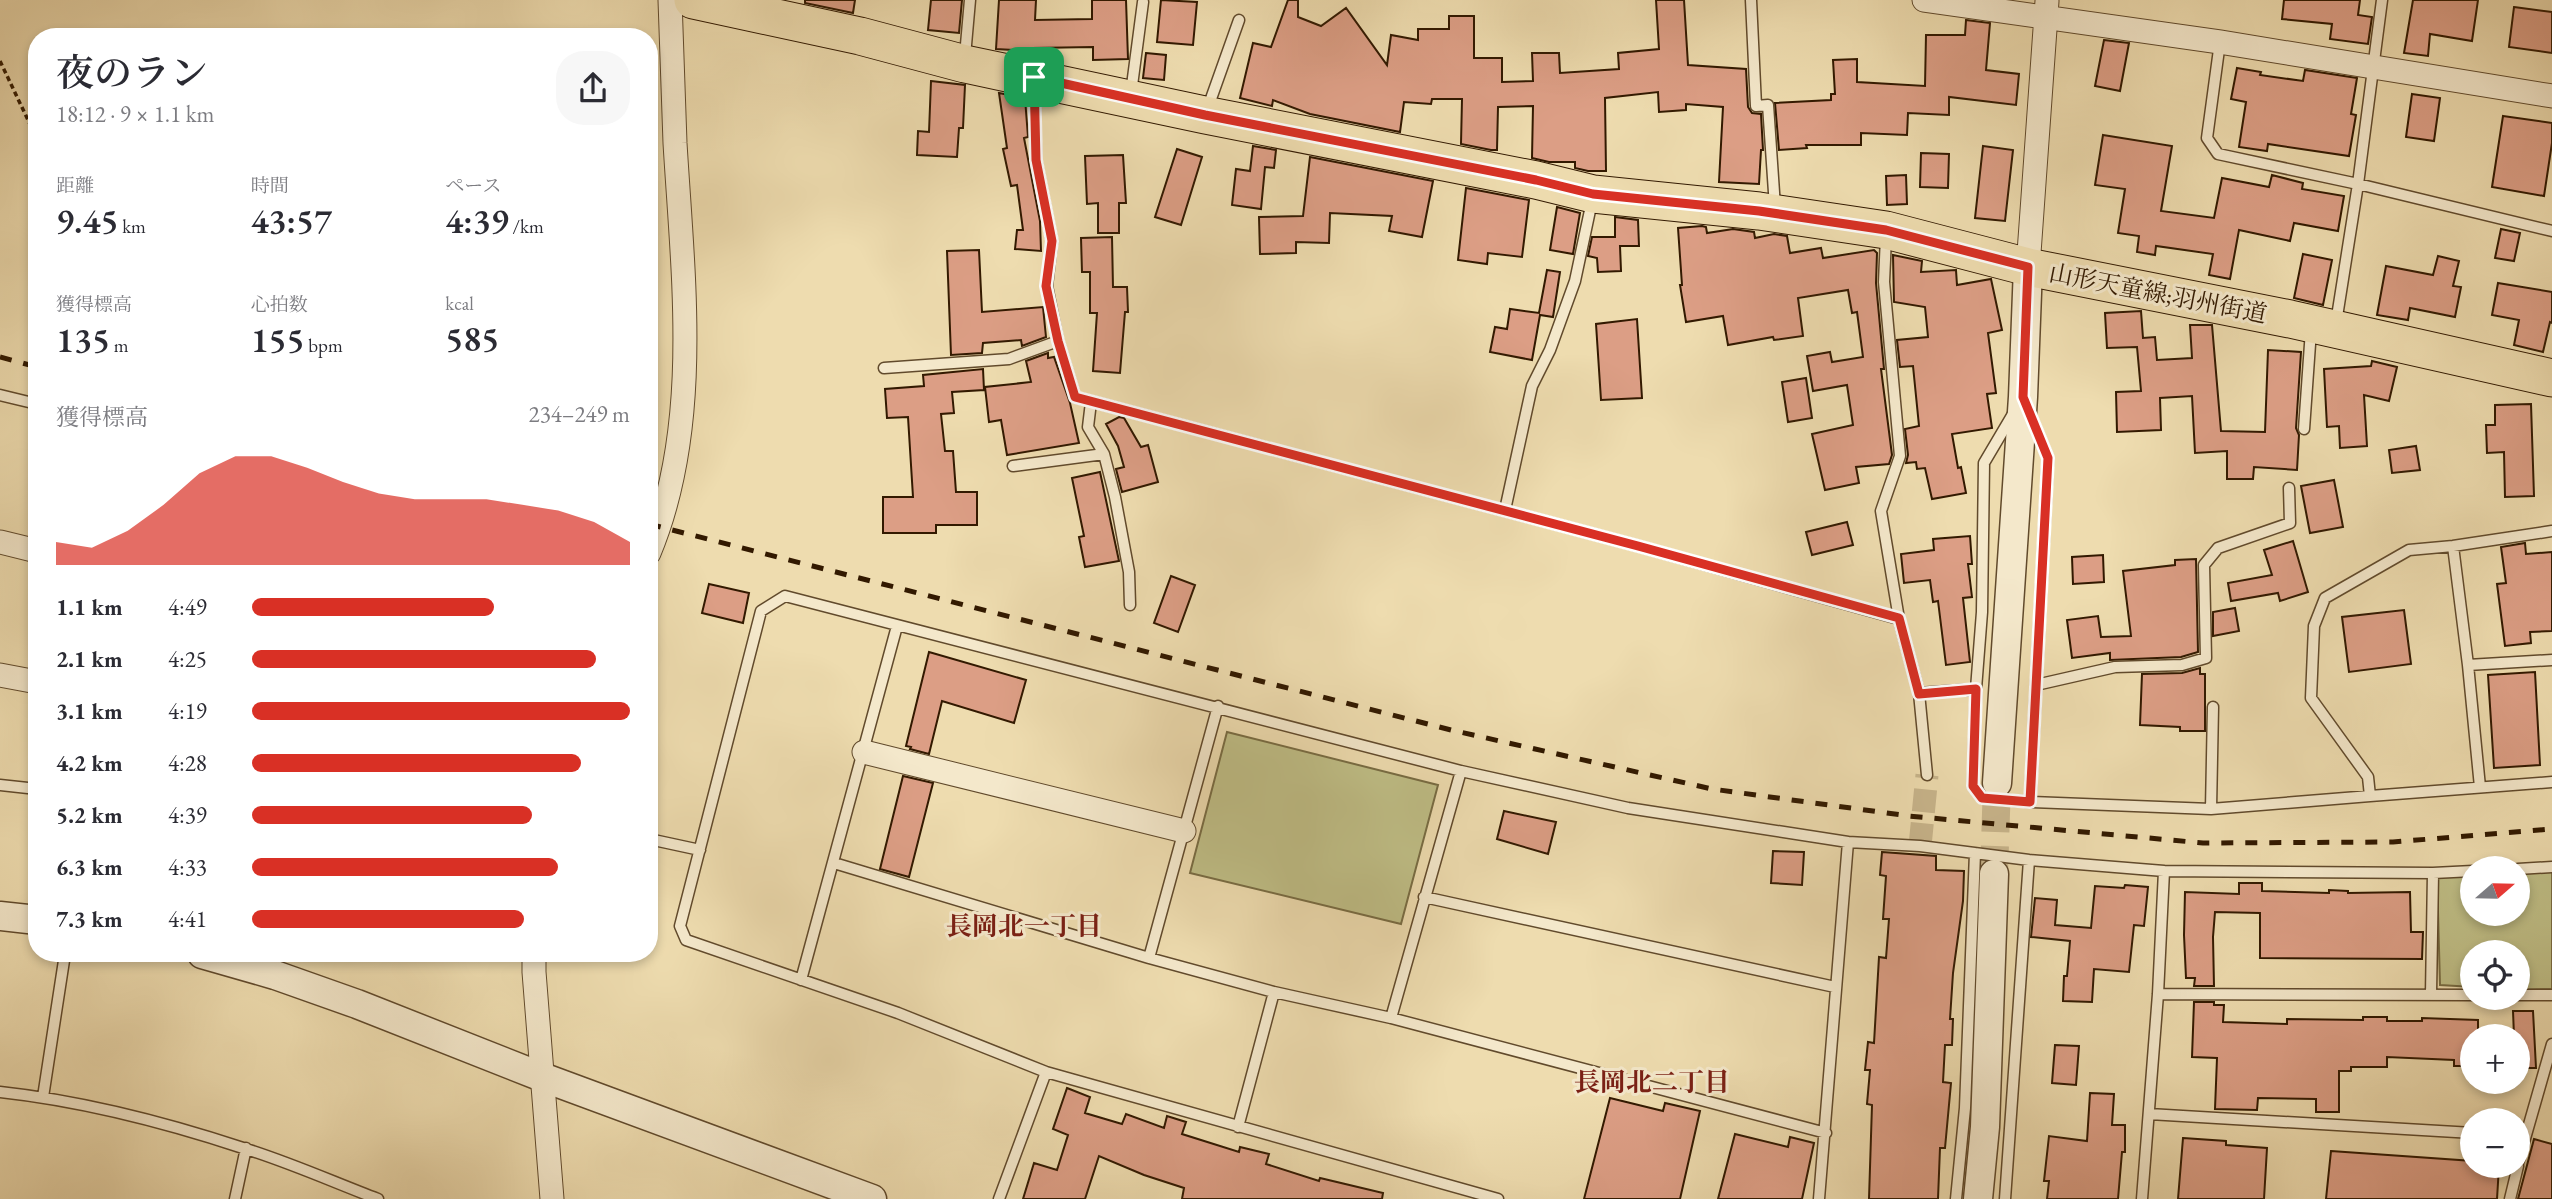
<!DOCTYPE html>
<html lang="ja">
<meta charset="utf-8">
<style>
:root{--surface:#fff;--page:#f7f7f7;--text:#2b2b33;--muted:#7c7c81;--accent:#d93025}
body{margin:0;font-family:"EB Garamond","Noto Serif JP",serif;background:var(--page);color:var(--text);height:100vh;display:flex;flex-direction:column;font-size:26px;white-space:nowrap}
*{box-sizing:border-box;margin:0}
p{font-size:23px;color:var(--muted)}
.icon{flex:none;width:38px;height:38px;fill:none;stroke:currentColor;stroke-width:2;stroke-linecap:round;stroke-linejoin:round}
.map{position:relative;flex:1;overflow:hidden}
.side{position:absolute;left:28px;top:28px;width:630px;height:934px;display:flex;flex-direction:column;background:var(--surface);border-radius:28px;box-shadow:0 4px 10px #0003}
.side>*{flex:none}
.needle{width:46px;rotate:70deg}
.tools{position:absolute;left:2460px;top:856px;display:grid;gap:14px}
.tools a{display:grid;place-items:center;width:70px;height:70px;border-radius:50%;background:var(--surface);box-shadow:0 4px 10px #0003;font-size:35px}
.pin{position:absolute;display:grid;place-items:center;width:60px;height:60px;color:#fff;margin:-30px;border-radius:14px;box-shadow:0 4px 10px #0006}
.round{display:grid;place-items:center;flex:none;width:74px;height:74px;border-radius:28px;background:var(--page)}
.head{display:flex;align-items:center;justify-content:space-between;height:119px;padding:0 28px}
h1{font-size:38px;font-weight:600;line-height:52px}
.figures{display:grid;grid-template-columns:repeat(3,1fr);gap:10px;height:119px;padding:7px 28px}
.figures div{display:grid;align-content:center}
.figures b{font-size:35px;font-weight:600}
.figures small{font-size:19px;font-weight:400}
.figures p{font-size:19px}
.chart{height:196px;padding:14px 28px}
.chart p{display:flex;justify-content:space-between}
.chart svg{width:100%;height:126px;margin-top:7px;fill:var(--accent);opacity:.7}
ul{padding:0 28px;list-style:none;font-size:23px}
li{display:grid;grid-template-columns:112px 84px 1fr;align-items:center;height:52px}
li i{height:18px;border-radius:9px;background:var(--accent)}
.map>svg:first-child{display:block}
.green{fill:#bfbe86;stroke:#786c43;stroke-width:2}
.building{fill:#dc9e85;stroke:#321900;stroke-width:2}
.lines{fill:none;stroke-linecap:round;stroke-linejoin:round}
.minor-tunnel{stroke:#c8b58c;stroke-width:23;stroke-dasharray:23 11;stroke-linecap:butt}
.tertiary-tunnel{stroke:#c8b58c;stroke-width:28;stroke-dasharray:28 14;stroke-linecap:butt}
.service-casing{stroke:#614a2c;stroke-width:13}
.minor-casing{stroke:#614a2c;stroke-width:25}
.tertiary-casing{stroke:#614a2c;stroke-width:31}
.primary-casing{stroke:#321900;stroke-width:39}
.path{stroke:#321900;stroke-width:3.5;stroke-dasharray:5 3.5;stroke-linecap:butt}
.service{stroke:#f4e8cb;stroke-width:10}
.minor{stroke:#f4e8cb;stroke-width:23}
.tertiary{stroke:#f4e8cb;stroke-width:28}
.primary{stroke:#eedcaf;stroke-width:37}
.rail{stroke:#321900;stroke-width:5;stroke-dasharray:12 12;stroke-linecap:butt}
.route-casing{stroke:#fff;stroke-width:14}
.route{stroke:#d93025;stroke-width:9}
.labels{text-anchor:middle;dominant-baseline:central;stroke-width:6;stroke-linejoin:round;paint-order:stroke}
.street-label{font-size:24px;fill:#321900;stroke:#f4e8cb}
.neighbourhood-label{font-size:26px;font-weight:bold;fill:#7a1f14;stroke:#f4e8cb}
</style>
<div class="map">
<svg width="2552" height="1199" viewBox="0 0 2552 1199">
<rect width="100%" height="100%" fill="#eedcaf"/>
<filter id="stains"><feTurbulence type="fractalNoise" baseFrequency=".00286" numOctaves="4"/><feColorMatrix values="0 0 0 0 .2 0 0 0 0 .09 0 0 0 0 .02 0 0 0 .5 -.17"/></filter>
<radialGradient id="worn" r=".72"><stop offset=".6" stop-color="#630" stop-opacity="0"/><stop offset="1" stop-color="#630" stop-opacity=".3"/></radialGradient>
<path class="green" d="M1227,732L1438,785L1401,924L1190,873Z
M2518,869H2552V989L2518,990V952H2473V987L2440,985L2437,875L2473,872V914H2518Z"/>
<path class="building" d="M805,0H855L853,13L805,3Z
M931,0H962L959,33L928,30Z
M999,0H1036L1035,20L1092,19V0H1126L1128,59L1093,60V47L1033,48V51L996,49Z
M1161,0L1197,2L1193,45L1157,42Z
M1288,0H1298V17L1321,26L1346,8L1387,65L1391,35L1418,40V29H1449V16H1474V58H1502V82L1533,81L1532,53H1559L1560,73L1619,69L1618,53L1659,49L1656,0H1684L1688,65L1746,69L1748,107L1752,113L1761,114L1763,150H1761L1759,184L1719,182L1723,107L1686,104V110L1659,112L1658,92L1605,98L1606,171H1588L1575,168V162H1549L1532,158L1533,106L1498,107L1497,150H1491L1461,144L1462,99H1432L1431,104L1404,102L1400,132L1310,114L1273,100L1272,106L1240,98L1253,43L1271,47Z
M2284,0H2360L2358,15L2372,17L2368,44L2330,39L2332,24L2282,19Z
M2413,0H2478L2472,41L2430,34L2428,56L2404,53Z
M2514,7L2552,12V53L2509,47Z
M1966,20L1990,23L1986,70L2019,74L2016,105L1949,97V115L1908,113L1907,135L1861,133V145H1806L1807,148L1779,150L1775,103L1831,100V94H1835L1833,60L1857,59V82L1925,86L1926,35H1965Z
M2104,40L2129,43L2120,91L2095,86Z
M1146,53L1166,55L1164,80L1143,78Z
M2237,68L2261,72L2260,75L2303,81L2305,70L2357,78L2351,114L2356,115L2349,156L2268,144L2267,151L2239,147L2246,102L2231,99Z
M931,81L965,85L963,128H959L957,157L917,155L918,131L929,132Z
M999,93L1025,98L1028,137L1024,138L1040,221L1041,251L1015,249L1017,230H1023L1017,185L1011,186L1003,149L1007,148Z
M2412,94L2440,98L2434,141L2406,137Z
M2503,116L2552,123V143L2544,196L2492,187Z
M2103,135L2172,146L2161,211L2214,218L2222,178L2269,187L2272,175L2303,183L2302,189L2344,196L2338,231L2294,223L2290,241L2239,230L2230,279L2209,275L2213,254L2156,246L2155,255L2137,252L2139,236L2118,233L2125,189L2095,185Z
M1253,146L1276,150L1274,168L1265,167L1261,209L1232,205L1236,169L1250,171Z
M1983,146L2013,150L2005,221L1975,218Z
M1177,149L1202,157L1181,225L1155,217Z
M1921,153L1949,154L1948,188L1920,187Z
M1123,155L1126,203H1119V233H1098V203L1087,204L1085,156Z
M1310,157L1433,181L1422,237L1389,231L1392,216L1330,213L1329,243L1296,242V253L1260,254L1259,217L1303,216Z
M1906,175L1907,204L1887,205L1886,176Z
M1466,188L1529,200L1522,257L1488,253L1487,264L1458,260Z
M1557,207L1580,213L1573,254L1550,250Z
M1615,217L1638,220L1639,246H1620L1621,271L1598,272L1597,258L1588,256L1592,237H1615Z
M1702,226L1706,227L1707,233L1733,229L1754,232L1755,238L1774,234L1787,236L1790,253L1821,248L1823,258L1874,250L1877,253L1876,283L1884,369H1881L1892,455L1889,464L1856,467L1859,483L1825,490L1812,434L1853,425L1847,385L1813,391L1807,356L1830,352L1832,362L1863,357L1857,312L1852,313L1848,290L1798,298L1803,336L1774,340L1773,337L1728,345L1723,316L1686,322L1680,285H1682L1678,228Z
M2501,229L2520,233L2514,261L2495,258Z
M1112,237L1113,287H1127L1128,312H1125L1120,373L1093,371L1097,313H1090V272H1082L1081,238Z
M979,250L982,312L1043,307L1046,337L1022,346L1021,340L983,343L982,353L951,355L947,251Z
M2303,254L2332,260L2323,305L2294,298Z
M1893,255L1922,261L1921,272L1956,270L1957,285L1991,279L2002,330L1988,333L1996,393L1987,394L1992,428L1952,434L1958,468L1961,467L1966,493L1932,499L1925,468L1917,469L1916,462L1906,463L1908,455L1905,429L1919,426L1913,366L1900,367L1897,340L1928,337L1925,307L1894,302Z
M2438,256L2459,261L2453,286L2461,287L2455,317L2410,308L2408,320L2377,315L2386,266L2433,275Z
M1547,270L1560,272L1553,317L1540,315L1532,360L1490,352L1495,327L1507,329L1510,309L1539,313Z
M2498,283L2552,292V323L2550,322L2543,352L2514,345L2519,320L2492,315Z
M2141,311L2143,338L2155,337L2157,360L2192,358L2190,325H2212L2221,431L2265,432L2268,350L2301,352L2296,428L2299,435L2297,470L2254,467L2253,479H2227V451L2195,453L2192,396L2160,398L2161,430L2117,432L2116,392L2141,391L2137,347L2107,348L2105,313Z
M1637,319L1642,398L1601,400L1596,324Z
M1048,353V358L1054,357L1070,403L1079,443L1007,455L1001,420L989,422L985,387L1031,382L1026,361Z
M2372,361L2397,367L2389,401L2364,395L2367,446L2340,448L2339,426L2327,427L2324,369L2371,366Z
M983,369L984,390L952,392L954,413L941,414L945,451H953L956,492H977V525H936V533H883V497H913L908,417L887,418L885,389L924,386L923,375Z
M1806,378L1812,418L1788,422L1782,382Z
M2531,404L2534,496L2505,497L2504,452L2487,453L2486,425H2495V405Z
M1119,417L1124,418L1141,447L1148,445L1158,482L1122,492L1116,469L1124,467L1118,446L1106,424Z
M2416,446L2420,470L2392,473L2389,450Z
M1100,472L1119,561L1085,567L1079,537L1084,536L1072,478Z
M2334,480L2343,527L2310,533L2301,486Z
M1847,522L1853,545L1812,555L1806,532Z
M1970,536L1972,564H1968L1972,597L1963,598L1970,662L1946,665L1938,601L1933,602L1930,580L1904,583L1901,554L1934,550L1933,539Z
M2293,541L2308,592L2280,601L2278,593L2231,601L2228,583L2272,575L2264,550Z
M2525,543L2526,554L2552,552V631L2530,632L2531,643L2505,646L2497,584L2506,583L2501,547Z
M2103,555L2104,582L2073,584L2072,557Z
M2196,559L2198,652L2181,657L2110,660V653L2072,658L2067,620L2098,616L2101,637L2131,636L2123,571L2175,565V560Z
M1171,576L1195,585L1178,632L1154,623Z
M709,584L749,593L743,623L702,613Z
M2235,608L2239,631L2213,636V612Z
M2404,610L2411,664L2349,672L2342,617Z
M929,652L1026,680L1014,723L942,701L929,754L910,749L911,747L906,746Z
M2200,668V674H2205V731H2180V727L2140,725L2142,674L2182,673Z
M2535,672L2540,765L2494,768L2488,675Z
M903,776L933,783L909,877L880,869Z
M1504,811L1556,822L1548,854L1497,839Z
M1773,851L1804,852L1802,885L1771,883Z
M1882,852L1936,856V870L1964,871L1963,901L1953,973L1950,1019H1953L1952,1045H1945L1943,1082L1951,1083L1945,1148H1940L1938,1199H1869L1872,1105L1867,1104L1870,1070H1865L1868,1042L1874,1043L1879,957L1886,958L1889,919H1883L1886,876L1880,875Z
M2239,883H2262V891L2329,893V890L2348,891V893L2410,892L2411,932H2423L2422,959L2260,958V913L2215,912L2213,937L2214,986H2194L2195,978H2186L2184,935L2185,892L2239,894Z
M2125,885L2148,887L2144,926L2134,925L2129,972L2094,969L2092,1002L2063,1001L2064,976H2067L2070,941L2031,937L2035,898L2057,900L2055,925L2091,928L2095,886L2124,888Z
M2194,1002H2214V1005H2224L2223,1022L2287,1024V1019L2363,1020V1017H2387V1021H2422V1018L2478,1020V1036H2473V1066H2454V1060L2387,1057V1067H2351V1071H2339V1112H2316V1099L2258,1098L2257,1110L2215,1109L2217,1058L2192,1057Z
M2513,1011H2533L2536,1068H2518V1036H2514Z
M2055,1045L2079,1046L2076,1085L2052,1083Z
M1067,1088L1090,1097L1085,1113L1122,1124L1126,1114L1164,1128L1167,1116L1186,1122L1182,1134L1239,1152L1240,1147L1269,1154L1266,1164L1319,1181L1320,1178L1383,1193L1382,1199H1182L1184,1188L1144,1175L1099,1156L1085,1199H1023L1034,1163L1057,1170L1068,1135L1053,1129Z
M2090,1093L2114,1094L2112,1125H2125V1152H2122L2118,1199H2047L2049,1181H2044L2049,1136L2087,1141Z
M1610,1098L1663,1111L1665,1103L1700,1111L1680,1199H1584Z
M1735,1134L1788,1147L1790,1137L1814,1143L1802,1199H1718Z
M2183,1138L2226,1141V1145L2267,1148L2264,1199H2178Z
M2534,1139L2552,1144V1199H2518Z
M2331,1151L2473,1161V1166H2499L2497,1199H2326Z"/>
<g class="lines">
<path class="minor-tunnel" d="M1920,846L1927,775"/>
<path class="tertiary-tunnel" d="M1994,874L1997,783"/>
<defs>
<path id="service" d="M1751,0L1756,106L1768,105L1775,207
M2220,42L2207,138L2218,154L2358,184L2552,231
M965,56L970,0
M1034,86L1036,160L1052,241L1047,286L1058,341L1075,397L1638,546L1899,619
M1131,93L1143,2
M1207,110L1239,20
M1886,237L1884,282L1900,456L1881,511L1899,619L1919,693L1927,775
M2336,323L2358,184L2382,0
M884,368L1009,359L1058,341
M0,395L37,404
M2023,397L2048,458L2030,802L1982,798L1973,786L1976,689L1982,612L1984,463Z
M1091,402L1088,427L1104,454L1115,497L1129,572L1130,605
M2304,429L2311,330
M1013,466L1104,454
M1505,510L1532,386L1550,350L1575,281L1592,201
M2552,531L2453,546L2409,550L2325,598L2314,626L2311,698L2368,777L2370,796L2552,782
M2453,546L2468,665L2480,787
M2468,665L2552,660
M2036,685L2115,667L2182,665L2206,658L2204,565L2218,548L2290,523L2289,488
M1919,693L1976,689
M1461,771L1628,808L1848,842
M0,785L37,789
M2030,802L2211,809L2370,796
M2211,809L2213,707
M649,839L700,850
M834,863L1149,958L1274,992L1391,1018L1826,1133
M2518,869L2552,867
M2164,871L2433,873L2473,871
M1424,897L1835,987
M1149,958L1218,706
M801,980L897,626
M2158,994L2473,995
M2431,994L2433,873
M2518,995H2552
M1391,1018L1461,771L785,596L761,611L680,926L686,940L898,1013L1046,1072L1498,1199
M0,1092C83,1101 164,1122 243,1148C289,1162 333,1182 378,1199
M43,1097L65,954
M2149,1114L2473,1133
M1238,1127L1274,992
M2518,1163L2552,1044
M235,1199L246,1148
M999,1199L1046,1072
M1819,1199L1848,842L1920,846L2029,860L2164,871L2158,994L2142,1199
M1956,1199L1965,1108L1975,853
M2005,1199L2029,860
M2510,1199L2518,1166"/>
<path id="minor" d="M1924,0L2220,42L2552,96
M2028,267L2047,1
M0,542L37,551
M649,553C702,426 683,277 675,143C673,96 672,48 670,0
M0,675L37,682
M864,752L1184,831
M534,954V972L552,1199"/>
<path id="tertiary" d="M1997,783L2023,397L2028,267
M0,916L37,920
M202,954L275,975L357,1004L542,1077L872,1199
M1978,1199L1985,1127L1994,874"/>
<path id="primary" d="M693,0L860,36L965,64L1205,115L1536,180L1593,194L1759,211L1886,230L2028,267L2290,319L2552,378"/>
</defs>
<use href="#service" class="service-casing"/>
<use href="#minor" class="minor-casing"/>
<use href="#tertiary" class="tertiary-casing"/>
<use href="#primary" class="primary-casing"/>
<path class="path" d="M0,61L37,139"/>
<use href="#service" class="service"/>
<use href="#minor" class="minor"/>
<use href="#tertiary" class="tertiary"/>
<use href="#primary" class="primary"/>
<path class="rail" d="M0,357L37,367
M649,524L1451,730L1712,789L1909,816L2203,843L2393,842L2552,829"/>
</g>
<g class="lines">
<defs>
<path id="route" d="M1034,77L1205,115L1536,180L1593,194L1759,211L1886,230L2028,267L2023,397L2048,458L2030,802L1982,798L1973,786L1976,689L1919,694L1899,618L1638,546L1075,397L1058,341L1046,286L1052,241L1036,160Z"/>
</defs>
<use href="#route" class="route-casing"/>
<use href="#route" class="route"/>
</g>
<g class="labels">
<g class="street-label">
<text transform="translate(2158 293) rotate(11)">山形天童線;羽州街道</text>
</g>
<g class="neighbourhood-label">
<text x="1024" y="926">長岡北一丁目</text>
<text x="1652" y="1082">長岡北二丁目</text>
</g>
</g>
<rect width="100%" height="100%" filter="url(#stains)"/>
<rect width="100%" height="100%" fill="url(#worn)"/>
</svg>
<div class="tools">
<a><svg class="needle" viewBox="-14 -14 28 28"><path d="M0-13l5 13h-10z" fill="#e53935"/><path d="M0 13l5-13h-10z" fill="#7c7c81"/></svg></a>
<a><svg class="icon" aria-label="locate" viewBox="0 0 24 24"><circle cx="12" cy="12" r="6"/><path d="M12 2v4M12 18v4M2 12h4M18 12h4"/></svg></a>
<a>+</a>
<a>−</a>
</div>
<div class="pin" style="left:1034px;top:77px;background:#1e9e55"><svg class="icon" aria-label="arrive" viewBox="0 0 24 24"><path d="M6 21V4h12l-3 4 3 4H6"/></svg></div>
<section class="side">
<div class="head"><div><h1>夜のラン</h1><p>18:12 · 9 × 1.1 km</p></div><a class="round"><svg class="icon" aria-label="share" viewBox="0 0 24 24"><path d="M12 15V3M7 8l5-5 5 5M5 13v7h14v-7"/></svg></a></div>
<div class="figures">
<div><p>距離</p><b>9.45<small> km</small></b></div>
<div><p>時間</p><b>43:57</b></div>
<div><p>ペース</p><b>4:39<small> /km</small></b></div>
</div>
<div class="figures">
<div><p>獲得標高</p><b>135<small> m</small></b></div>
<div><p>心拍数</p><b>155<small> bpm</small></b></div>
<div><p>kcal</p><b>585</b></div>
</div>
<div class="chart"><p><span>獲得標高</span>234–249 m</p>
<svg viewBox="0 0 160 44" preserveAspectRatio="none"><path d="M0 44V36L10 38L20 32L30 23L40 12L50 6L60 6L70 10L80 15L90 19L100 21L110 21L120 21L130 23L140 25L150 29L160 36V44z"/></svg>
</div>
<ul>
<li><b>1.1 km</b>4:49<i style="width:64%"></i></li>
<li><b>2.1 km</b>4:25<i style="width:91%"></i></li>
<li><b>3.1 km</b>4:19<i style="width:100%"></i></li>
<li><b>4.2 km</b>4:28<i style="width:87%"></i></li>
<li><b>5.2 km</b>4:39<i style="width:74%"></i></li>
<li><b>6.3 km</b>4:33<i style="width:81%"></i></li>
<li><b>7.3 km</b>4:41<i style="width:72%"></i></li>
</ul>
</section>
</div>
